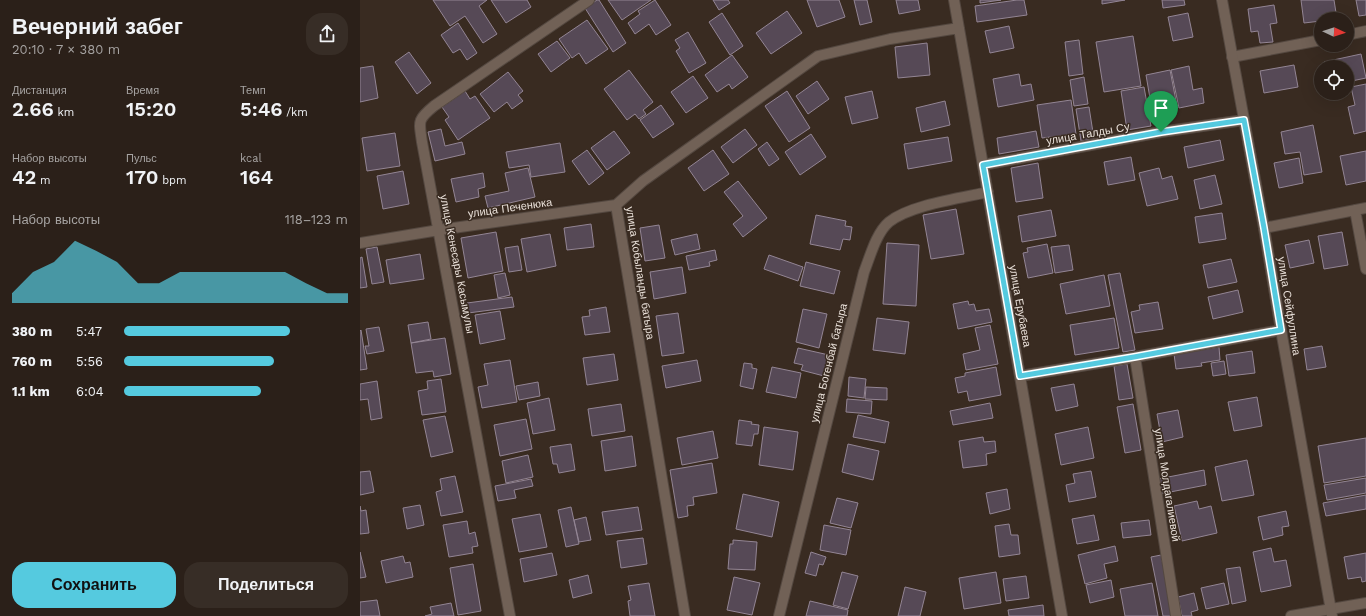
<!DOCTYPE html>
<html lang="ru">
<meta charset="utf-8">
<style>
:root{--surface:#2b2019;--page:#372d26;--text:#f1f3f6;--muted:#a6a3a2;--line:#473e38;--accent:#55cadf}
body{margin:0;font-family:"Work Sans",sans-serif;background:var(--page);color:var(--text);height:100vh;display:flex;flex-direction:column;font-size:15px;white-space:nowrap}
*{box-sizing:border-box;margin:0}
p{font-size:13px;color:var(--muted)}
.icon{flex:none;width:22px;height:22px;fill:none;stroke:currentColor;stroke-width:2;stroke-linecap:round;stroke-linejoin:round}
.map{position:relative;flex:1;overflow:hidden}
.details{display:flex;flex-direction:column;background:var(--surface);width:360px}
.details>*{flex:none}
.needle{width:26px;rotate:94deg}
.buttons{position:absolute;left:954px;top:12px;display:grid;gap:8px}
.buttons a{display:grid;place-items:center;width:40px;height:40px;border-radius:50%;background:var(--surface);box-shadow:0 4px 16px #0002,0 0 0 1px var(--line);font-size:20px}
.pin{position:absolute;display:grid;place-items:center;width:34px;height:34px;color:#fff;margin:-41px -17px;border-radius:50% 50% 50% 0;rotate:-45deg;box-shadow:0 0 4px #0007}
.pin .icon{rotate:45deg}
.round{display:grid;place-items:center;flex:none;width:42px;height:42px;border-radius:16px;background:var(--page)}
.summary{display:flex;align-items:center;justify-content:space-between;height:68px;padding:0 12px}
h1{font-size:22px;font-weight:600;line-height:30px}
.stats{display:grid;grid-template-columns:repeat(3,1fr);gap:6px;height:68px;padding:4px 12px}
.stats div{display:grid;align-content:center}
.stats b{font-size:20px;font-weight:600}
.stats small{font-size:11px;font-weight:400}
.stats p{font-size:11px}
.chart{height:112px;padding:8px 12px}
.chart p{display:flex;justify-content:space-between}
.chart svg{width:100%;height:72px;margin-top:4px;fill:var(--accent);opacity:.7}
.cta{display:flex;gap:8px;margin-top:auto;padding:8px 12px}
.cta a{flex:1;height:46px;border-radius:16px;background:var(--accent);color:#111;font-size:16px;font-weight:600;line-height:46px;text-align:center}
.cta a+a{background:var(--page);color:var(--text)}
ul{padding:0 12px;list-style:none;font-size:13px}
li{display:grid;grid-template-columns:64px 48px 1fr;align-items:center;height:30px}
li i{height:10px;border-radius:5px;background:var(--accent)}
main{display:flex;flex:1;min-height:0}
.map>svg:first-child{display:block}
.building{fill:#564956;stroke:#938594}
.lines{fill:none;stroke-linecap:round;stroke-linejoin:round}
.minor-casing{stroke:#544840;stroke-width:12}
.secondary-casing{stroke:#544840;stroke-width:12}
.minor{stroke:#716156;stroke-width:10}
.secondary{stroke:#716156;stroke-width:10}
.route-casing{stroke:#fff;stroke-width:8}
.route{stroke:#55cadf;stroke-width:5}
.labels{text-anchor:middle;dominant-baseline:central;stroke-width:3;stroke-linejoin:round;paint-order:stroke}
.street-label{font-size:11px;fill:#e9e0d9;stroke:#392b21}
</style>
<main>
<section class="details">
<div class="summary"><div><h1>Вечерний забег</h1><p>20:10 · 7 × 380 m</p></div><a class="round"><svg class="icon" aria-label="share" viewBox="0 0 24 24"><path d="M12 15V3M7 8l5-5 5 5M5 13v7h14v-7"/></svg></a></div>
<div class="stats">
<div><p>Дистанция</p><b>2.66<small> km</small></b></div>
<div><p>Время</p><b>15:20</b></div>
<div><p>Темп</p><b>5:46<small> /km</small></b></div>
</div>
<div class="stats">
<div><p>Набор высоты</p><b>42<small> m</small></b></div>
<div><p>Пульс</p><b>170<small> bpm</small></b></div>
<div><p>kcal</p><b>164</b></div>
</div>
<div class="chart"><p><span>Набор высоты</span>118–123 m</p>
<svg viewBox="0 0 160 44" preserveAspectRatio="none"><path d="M0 44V38L10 25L20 19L30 6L40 12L50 19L60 32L70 32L80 25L90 25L100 25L110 25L120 25L130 25L140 32L150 38L160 38V44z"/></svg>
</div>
<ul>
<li><b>380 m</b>5:47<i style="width:74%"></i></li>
<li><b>760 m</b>5:56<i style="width:67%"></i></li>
<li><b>1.1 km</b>6:04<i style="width:61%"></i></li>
</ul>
<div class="cta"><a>Сохранить</a><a>Поделиться</a></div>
</section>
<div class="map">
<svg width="1006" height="616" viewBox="0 0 1006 616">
<rect width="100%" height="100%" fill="#392b21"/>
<path class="building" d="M73,0H127L119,6L137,34L123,43L105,16L90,26Z
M131,0H167L171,7L146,23Z
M237,0H239L266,43L253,52L225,8Z
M248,0H291L262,20Z
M295,0L311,25L296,35L289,24L275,34L268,23L280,14L278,11Z
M353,0H368L370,3L359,10Z
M447,0H479L485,17L457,27Z
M494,0H507L512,22L500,25Z
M536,0H558L560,10L539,14Z
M620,0H641L620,3Z
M657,0H664L667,15L617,22L615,6Z
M742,0H765L742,4Z
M802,0H824L825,5L803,8Z
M941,0H974L977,19H961V21L944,23Z
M996,0H1006V15L999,16Z
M914,5L917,23L910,24L913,42L900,43L898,31L891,32L888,9Z
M427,11L442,33L411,54L396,33Z
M362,13L383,46L370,55L349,22Z
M828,13L833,37L813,41L808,17Z
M227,20L248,49L226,64L219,53L212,58L199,39Z
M98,23L117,53L107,60L100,49L93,53L81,35Z
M649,26L654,48L630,53L625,31Z
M328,32L346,63L329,73L316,51L320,48L315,40Z
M773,36L781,86L744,92L736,42Z
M719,40L723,74L709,76L705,42Z
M197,41L210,58L191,72L178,54Z
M567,43L570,75L538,78L535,47Z
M49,52L71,83L57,94L35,62Z
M1001,54L1006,78L987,82V67H965L964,62Z
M372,55L388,77L372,89L369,84L357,92L345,75Z
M934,65L938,87L904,93L900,71Z
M13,66L18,98L0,102V68Z
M829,66L833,90L842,88L844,103L819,108L811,70Z
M269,70L293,102L283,110L286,114L279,119L275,114L267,120L244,89Z
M810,70L817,106L792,110L786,75Z
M148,72L163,91L158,95L163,101L152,109L147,102L134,112L120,94Z
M659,74L661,86L671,84L674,100L638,107L633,79Z
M333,76L348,98L326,113L311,92Z
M724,77L728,104L714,106L710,80Z
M457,81L469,99L448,114L436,96Z
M1006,84V131L994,134L988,107L995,105L991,87Z
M784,87L791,126L767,130L761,91Z
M105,91L110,99L115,96L130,118L98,140L85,120L89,117L82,107Z
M427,91L450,128L429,142L405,106Z
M512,91L518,118L492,124L485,97Z
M711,100L716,134L682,138L677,105Z
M585,101L590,125L561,132L556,108Z
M301,105L314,124L293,138L280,120Z
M729,107L734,139L721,141L716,109Z
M953,125L962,172L944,175L940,152L925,154L921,132Z
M81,129L85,146L102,142L105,154L75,161L68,132Z
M385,129L397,145L373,163L361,147Z
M254,131L270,153L247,170L231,148Z
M676,131L679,147L639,154L637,138Z
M35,133L40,166L7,171L2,138Z
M451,134L466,157L440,175L425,152Z
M588,137L592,161L548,169L544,144Z
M860,140L864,160L828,168L824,147Z
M407,142L419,159L409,166L398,149Z
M200,143L205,172L171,177L169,165L149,168L146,152Z
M227,150L244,173L229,185L212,161Z
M353,150L369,174L344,191L328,168Z
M1006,151V181L986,185L980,156Z
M771,157L775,180L748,185L744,162Z
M939,158L943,183L919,188L914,163Z
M678,163L683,198L656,202L651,168Z
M168,168L175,197L128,208L125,196L149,191L145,173Z
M799,168L802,179L812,176L818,199L787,206L779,173Z
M43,171L49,204L23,209L17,176Z
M123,173L125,187L118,189L119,197L96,202L91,179Z
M855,175L862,204L840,209L834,180Z
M378,181L407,218L383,237L373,224L383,216L364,192Z
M596,209L604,254L571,259L563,215Z
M691,210L696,236L662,242L658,216Z
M862,213L866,239L839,243L835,217Z
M456,215L486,221L485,226L492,227L490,240L483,239L480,250L450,244Z
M231,224L234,247L207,250L204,228Z
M299,225L305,258L285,261L280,228Z
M136,232L143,271L108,278L101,238Z
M982,232L988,265L964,269L958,236Z
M190,234L196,266L167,272L161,239Z
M337,234L340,249L315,255L311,240Z
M949,240L954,263L930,268L925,245Z
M527,243L559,245L556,306L523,304Z
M687,244L693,273L668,278L663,253L668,252L667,248Z
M709,245L713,270L695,273L691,247Z
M158,246L162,270L149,272L145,248Z
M17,247L24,282L12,284L6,249Z
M355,250L357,260L349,262L350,266L329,270L326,256Z
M60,254L64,279L30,284L26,260Z
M409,255L443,267L438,281L404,269Z
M2,257L7,287L0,288V258Z
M871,259L877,282L848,288L843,265Z
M446,262L480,271L474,294L440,286Z
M322,267L326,293L294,299L290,272Z
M145,273L150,295L138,298L134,275Z
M760,273L775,350L763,352L748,275Z
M744,275L750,306L706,314L700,284Z
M878,290L883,312L853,319L848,297Z
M152,297L154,307L108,313L107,303Z
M608,301L609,305L614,304L616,311L629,309L632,322L598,329L593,304Z
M798,302L803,329L775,333L771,312L780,310L779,305Z
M246,307L250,332L225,335L222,317L230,316L229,310Z
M443,309L467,314L459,348L436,342Z
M140,311L145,339L120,344L115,315Z
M318,313L324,353L302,356L296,316Z
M517,318L549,322L545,354L513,350Z
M754,318L759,348L715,355L710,325Z
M68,322L71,339L51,343L48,325Z
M630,325L638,364L606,370L603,354L620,350L615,328Z
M19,327L24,351L7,354L5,346H9L6,329Z
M1,330L7,369L0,370V331Z
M85,338L91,374L74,377L73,371L56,373L51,343Z
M962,346L966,367L947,370L944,349Z
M859,347L860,360L841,363L842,366L816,369L814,354Z
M438,348L469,355L464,376L441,370L443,365L434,363Z
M892,351L895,373L869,376L866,355Z
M254,354L258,380L227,385L223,358Z
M150,360L157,402L122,408L118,387L128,385L124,364Z
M337,360L341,381L306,388L302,366Z
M864,361L866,374L853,376L851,363Z
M384,363L392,364V368L397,369L393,389L380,386Z
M767,364L773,398L759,400L754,366Z
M412,367L441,373L436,398L406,392Z
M636,367L641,395L609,401L607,391L598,393L595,378L605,376V373Z
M489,377L506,379L504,398L488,396Z
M81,379L86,412L62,415L58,391L68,389L67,381Z
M17,381L22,418L11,420L8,399L0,400V384Z
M178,382L180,396L159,400L156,386Z
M714,384L718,406L696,411L691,388Z
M506,387L527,388V400L505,399Z
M897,397L902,426L874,431L868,402Z
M189,398L195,430L173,434L167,403Z
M487,399L512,401L511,414L486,412Z
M630,403L633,418L593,425L590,411Z
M261,404L265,431L232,436L228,409Z
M773,404L781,450L765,453L757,407Z
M818,410L823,437L802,442L797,414Z
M498,415L529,422L525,443L493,437Z
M85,416L93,452L71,457L63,420Z
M166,419L172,449L140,456L134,425Z
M379,420L392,422L391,424L399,425L398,434H394L392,446L376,444Z
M404,427L438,432L433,470L399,465Z
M728,427L734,458L701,465L695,434Z
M353,431L358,458L322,465L317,438Z
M272,436L276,466L245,471L241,441Z
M623,437L624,442L635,441L636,452L626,454L627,465L603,468L599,441Z
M1006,438V476L964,483L958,446Z
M211,444L215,470L199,473L197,464H193L190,447Z
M488,444L519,451L513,480L482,472Z
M168,455L173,477L146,483L142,461Z
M887,460L894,495L862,501L855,467Z
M352,463L357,493L333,497L334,505L327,506L328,516L318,518L310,470Z
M844,470L846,485L800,494L798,479Z
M10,471L14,492L0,495V472Z
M731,471L736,497L709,502L706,485L715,483L713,474Z
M95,476L103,512L81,516L76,492L82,490L80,479Z
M1006,478V493L967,500L964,485Z
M171,479L173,486L154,490L156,498L138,501L135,486Z
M647,489L650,509L630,514L626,493Z
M383,494L419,502L412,537L376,529Z
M1006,495V509L966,516L963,503Z
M477,498L498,503L491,528L470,523Z
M837,501L839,509L851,506L857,533L822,541L814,506Z
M60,505L64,525L47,529L43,508Z
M0,506L1,511L6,510L9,533L0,534Z
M211,507L219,544L206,547L198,510Z
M278,507L282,530L246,535L242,512Z
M926,511L929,526L922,527L923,535L903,540L898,517Z
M180,514L187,547L159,552L152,519Z
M734,515L739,540L717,544L712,519Z
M226,517L231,540L219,542L214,520Z
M789,520L791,535L763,538L761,523Z
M107,521L109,534L115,532L118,546L112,547L113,553L89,557L83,525Z
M649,524L651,535H658L660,554L639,557L635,526Z
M464,525L491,530L486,555L460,550Z
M283,538L287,564L261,568L257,541Z
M373,540L397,542L395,570L368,569L370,544H373Z
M755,546L758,561L744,564L747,578L725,584L718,555Z
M911,548L914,562L926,560L931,586L901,592L893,552Z
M0,552L6,577L0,578Z
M451,552L466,557L463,565L459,564L456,576L445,573Z
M192,553L197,575L164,582L160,559Z
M1006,553V581L1002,582L1001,577L988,579L984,557Z
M801,555L813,616H803L791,557Z
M43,556L45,563L50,562L53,577L26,583L21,561Z
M113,564L121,611L98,615L90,568Z
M880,567L886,601L872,604L866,569Z
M482,572L498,576L488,609L473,605Z
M636,572L641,603L604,609L599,578Z
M228,575L232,593L213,598L209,580Z
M666,576L669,598L646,601L643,579Z
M374,577L400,583L392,615L367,610Z
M751,580L754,597L730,603L726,585Z
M289,583L295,616H270L268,601L271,600L268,586Z
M792,583L798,616H765L760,589Z
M864,583L869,604L846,609L841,588Z
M545,587L566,592L560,616H538Z
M834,593L838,610L831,612L832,616H822L818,597Z
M17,600L20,616H0V602Z
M450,601L488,610L487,616H446Z
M91,603L94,616H65L72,614L70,607Z
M683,605L684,616H649L648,610Z"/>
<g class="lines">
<defs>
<path id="minor" d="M594,0L702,616
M987,35L1006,31
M872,57L961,40
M623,165L801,132L884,120
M256,205L325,616
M256,205L283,181L458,56L530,39L599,28
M995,210L1006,269
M904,228L1006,208
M0,243L79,230L256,205
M775,357L816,616
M660,376L775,357L921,330
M150,616L62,142C59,121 57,120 74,106L229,0
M419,616L504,272C510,257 516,233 529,222C550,205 601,198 628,192
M931,616L1006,603"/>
<path id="secondary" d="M862,0L904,228L921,330L972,616"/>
</defs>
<use href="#minor" class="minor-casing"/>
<use href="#secondary" class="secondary-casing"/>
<use href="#minor" class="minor"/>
<use href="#secondary" class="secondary"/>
</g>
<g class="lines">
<defs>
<path id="route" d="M884,120L904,228L921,330L774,357L660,376L623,165L801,132Z"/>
</defs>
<use href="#route" class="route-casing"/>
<use href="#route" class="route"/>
</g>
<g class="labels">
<g class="street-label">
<text transform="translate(728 134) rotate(-10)">улица Талды Су</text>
<text transform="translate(150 208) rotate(-8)">улица Печенюка</text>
<text transform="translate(97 264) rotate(79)">улица Кенесары Касымулы</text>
<text transform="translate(280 273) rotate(81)">улица Кобыланды батыра</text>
<text transform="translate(660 306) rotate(80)">улица Ерубаева</text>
<text transform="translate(929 306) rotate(81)">улица Сейфуллина</text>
<text transform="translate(469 363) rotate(-76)">улица Богенбай батыра</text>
<text transform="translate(807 485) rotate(81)">улица Молдагалиевой</text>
</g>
</g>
</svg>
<div class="buttons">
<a><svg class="needle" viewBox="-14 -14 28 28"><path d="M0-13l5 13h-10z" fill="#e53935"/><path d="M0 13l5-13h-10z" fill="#a6a3a2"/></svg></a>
<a><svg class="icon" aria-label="locate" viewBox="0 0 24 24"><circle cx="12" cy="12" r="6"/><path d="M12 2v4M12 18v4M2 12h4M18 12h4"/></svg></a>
</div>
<div class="pin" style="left:801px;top:132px;background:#1e9e55"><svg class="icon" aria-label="arrive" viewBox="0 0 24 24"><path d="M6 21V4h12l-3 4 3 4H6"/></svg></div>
</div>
</main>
